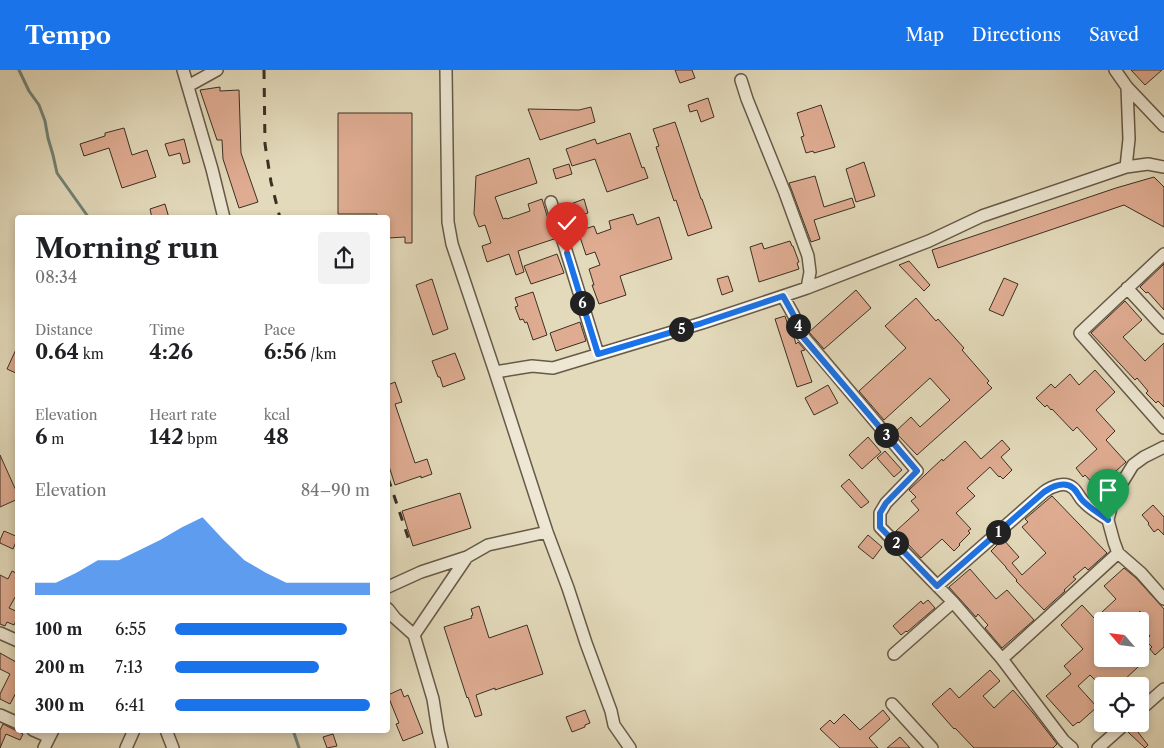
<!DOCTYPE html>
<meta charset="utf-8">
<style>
:root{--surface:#fff;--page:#f2f2f2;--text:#202124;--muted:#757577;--accent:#1a73e8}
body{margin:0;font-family:"Libre Caslon Text",serif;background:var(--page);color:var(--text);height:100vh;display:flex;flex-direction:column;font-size:19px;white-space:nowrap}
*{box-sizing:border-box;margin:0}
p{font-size:16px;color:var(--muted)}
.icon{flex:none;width:28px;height:28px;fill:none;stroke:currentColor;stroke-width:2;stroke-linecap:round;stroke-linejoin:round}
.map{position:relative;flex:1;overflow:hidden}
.sheet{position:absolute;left:15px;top:145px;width:375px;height:518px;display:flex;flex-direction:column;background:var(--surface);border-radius:5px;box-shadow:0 2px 8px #0003}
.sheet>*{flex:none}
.needle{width:32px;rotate:298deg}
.tools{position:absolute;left:1094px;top:542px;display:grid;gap:10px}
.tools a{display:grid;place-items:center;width:55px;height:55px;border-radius:5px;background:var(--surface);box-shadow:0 2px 8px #0003;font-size:25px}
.pin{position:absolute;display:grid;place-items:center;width:42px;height:42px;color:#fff;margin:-51px -21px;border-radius:50% 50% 50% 0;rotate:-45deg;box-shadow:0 0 5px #0007}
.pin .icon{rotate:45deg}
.km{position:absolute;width:25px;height:25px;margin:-12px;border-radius:50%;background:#222;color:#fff;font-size:14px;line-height:25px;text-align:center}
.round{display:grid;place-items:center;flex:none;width:52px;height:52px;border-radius:5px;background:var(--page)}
.summary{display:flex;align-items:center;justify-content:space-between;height:85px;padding:0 20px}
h1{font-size:28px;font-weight:800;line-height:38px}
.stats{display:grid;grid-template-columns:repeat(3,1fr);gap:8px;height:85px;padding:5px 20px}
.stats div{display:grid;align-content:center}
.stats b{font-size:21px;font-weight:800}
.stats small{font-size:14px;font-weight:400}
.stats p{font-size:14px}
.chart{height:140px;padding:10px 20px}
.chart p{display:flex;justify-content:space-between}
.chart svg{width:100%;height:90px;margin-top:5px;fill:var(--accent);opacity:.7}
ul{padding:0 20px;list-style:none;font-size:16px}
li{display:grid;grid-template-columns:80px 60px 1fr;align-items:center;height:38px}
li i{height:12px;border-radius:6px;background:var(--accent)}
header{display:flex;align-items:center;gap:30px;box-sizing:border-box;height:70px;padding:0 25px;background:var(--accent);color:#fff}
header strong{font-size:24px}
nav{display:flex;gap:28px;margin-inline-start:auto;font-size:18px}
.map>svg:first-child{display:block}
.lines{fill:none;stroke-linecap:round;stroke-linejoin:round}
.stream{stroke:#718377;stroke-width:3}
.building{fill:#dfac92;stroke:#3c3023}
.minor-casing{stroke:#665a49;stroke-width:14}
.minor{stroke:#ede7d3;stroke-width:11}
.rail{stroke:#3c3023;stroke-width:3;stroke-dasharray:9 9;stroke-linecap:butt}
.route-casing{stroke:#fff;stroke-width:10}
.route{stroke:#1a73e8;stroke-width:6}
</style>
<header>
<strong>Tempo</strong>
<nav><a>Map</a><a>Directions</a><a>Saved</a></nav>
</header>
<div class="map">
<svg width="1164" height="678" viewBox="0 0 1164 678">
<rect width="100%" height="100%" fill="#e3dabb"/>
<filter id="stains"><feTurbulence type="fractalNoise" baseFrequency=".004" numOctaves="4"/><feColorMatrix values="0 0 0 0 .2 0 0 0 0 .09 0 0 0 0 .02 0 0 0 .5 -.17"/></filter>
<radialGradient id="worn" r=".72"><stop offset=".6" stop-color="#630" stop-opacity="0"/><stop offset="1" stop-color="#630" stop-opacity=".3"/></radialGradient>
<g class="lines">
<path class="stream" d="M19,0L29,21L39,35L45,51L48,68L53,85L57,103L89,148
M293,660L299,678"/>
</g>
<path class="building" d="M675,0H692L695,8L680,13Z
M1131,0H1162L1145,15Z
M220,17V21L239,20L241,83L258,132L239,138L223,89L222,70H217L200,20Z
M708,28L714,47L701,52L697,40L690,42L688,35Z
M821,35L835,77L814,83L813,81L806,83L801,67L804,66L797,43Z
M591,37L595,52L540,70L528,39L579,40Z
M338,43H412V173H405V167L388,168V148H377V144H338Z
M675,52L701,129H702L712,158L688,166L676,130L674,131L656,77L659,76L653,59Z
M124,58L132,85L147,80L156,107L122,118L109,78L84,86L80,74L105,66V63Z
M630,63L642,98L644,97L648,108L607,122L595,89L572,96L566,79L595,69L597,74Z
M184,69L190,92L183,94L180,83L169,86L165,74Z
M529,88L537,113L495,127L503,149L506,148L507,149L530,141L528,134L542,129L554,169L518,181L524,202L516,205L509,184L487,192L482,176L491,173L485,155L479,157L474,144L476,106Z
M864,92L875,126L856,132L846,99Z
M569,94L572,104L556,109L553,99Z
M815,106L824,137L852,128L855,137L814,150L820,169L811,172L789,113Z
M1154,107L1164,117V157L1124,135L938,198L932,180L1116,118Z
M584,129L588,143L572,148L568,135Z
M165,134L169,148H152L150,139Z
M633,144L637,155L659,147L672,189L620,206L626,225L599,234L592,215H594L589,199L600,195L595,182L586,185L578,161L594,156L597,164L611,159L609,151Z
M790,171L792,176H793L799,192L797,193L799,199L759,212L750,177L762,173L764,179Z
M557,184L564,203L531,214L524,196Z
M909,191L930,215L924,221L899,195Z
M1164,194V240L1148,222L1146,223L1140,217Z
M728,206L733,221L722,225L717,209Z
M1004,208L1018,214L1003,246L989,240Z
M432,209L448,259L433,265L416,215Z
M856,220L871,238L824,279L809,262Z
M533,222L547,265L533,270L527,252L525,253L523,249L520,250L515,237L518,236L515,228Z
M916,228L936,251L938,249L964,278L962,280L989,311L987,313L992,318L917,385L895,362L911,347L920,357L950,330L930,308L884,350L859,321L906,278L885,256Z
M1125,231L1142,250L1123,267L1145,291L1164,273V337L1158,331L1156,333L1146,323L1148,321L1137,308L1135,310L1091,263Z
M785,246L792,267H794L796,274L798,272L805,280L801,281L812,312L797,317L775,249Z
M580,252L586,271L556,281L550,263Z
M18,275V304L7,299Z
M455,283L465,309L443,317L440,307H438L432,291Z
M1095,300L1115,322L1096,340L1115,361L1106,370L1126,392L1097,418L1085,405L1083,407L1076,398L1097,379L1077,357L1073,361L1052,339L1051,340L1047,335L1045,337L1036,328L1051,314L1055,318L1070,304L1079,315Z
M395,312L402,332L395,334L415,393L427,389L432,404L421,408V406L395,415L388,393V315Z
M828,315L838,333L814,345L805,328Z
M868,367L881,382L862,399L849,385Z
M1002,370L1010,379L1001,387L1012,400L1003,409L1000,406L999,407L990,397L967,418L975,426L956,443L971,459L968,461L970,463L959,474L960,475L954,481L942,469L921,488L896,461L919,440L911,431L916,427L909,420L942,389L943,391L965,371L981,389Z
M885,381L902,400L894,407L877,388Z
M0,385L18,425V429L0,437Z
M849,409L869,432L861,438L841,416Z
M460,423L471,458L413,476L402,441Z
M1052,426L1107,483L1088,500L1085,497L1073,507L1076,509L1064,520L1065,521L1044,540L1016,511L1017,510L1006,498V497L991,481L1003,469L1019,487L1012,493L1022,505L1046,483L1022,457L1028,452L1025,449Z
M1153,435L1164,447V465L1158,459L1154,462L1148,454L1149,453L1142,445Z
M4,461L18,467L13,479L0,473V470Z
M868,465L882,477L873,489L858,477Z
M1124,498L1136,508L1164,539V577L1155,585L1150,579L1152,577L1145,570L1150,566L1140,555V541L1130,551H1102V589H1131L1138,597L1123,611L1128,616H1101L1090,605L1078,616L1097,637L1079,653L1078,652L1073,656L1046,626L1071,604L1064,596L1083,579L1061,555L1082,535L1095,549L1102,542L1116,529L1104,516Z
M970,499L996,529L1007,520L1034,550L1002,578L985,558L988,555L978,544L976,547L949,517Z
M12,501L18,504V522L9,538L18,542V547L14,555L7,552L5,556L0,554V505L8,509Z
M928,530L935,538L907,562L906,561L901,565L893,556L921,531L923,534Z
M479,536L489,568L527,555L543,604L495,620V618L476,625L482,645L475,647L468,627L467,628L444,557L472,548L471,546L473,545L471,539Z
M0,583L16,592L18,590V619L10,634L0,629V624L10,604L0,599Z
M990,600L1000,611L983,626L994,638L1013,620L1033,643L1057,674L1053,678H974L955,658L954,659L932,634L950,618L959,628Z
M401,619L404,627L408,625L423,663L403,671L396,654L399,653L388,626V625Z
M585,640L590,653L585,655V657L572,662L566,647Z
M883,640L890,649L869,668L878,678H840L820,659L830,650L834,654L844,644L860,660Z
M3,654L23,664L20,670L6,664L0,678V660Z
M1134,657L1148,675L1145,678L1128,662Z
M333,664L337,676L327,678L323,667Z
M900,667L910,678H887Z"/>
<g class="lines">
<defs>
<path id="minor" d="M183,0L212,99L224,148
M446,0L448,152L452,174L495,302L547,462L568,518L586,573L611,641L614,655L630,678
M1115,0L1127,17L1164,56
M741,10L747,29L785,123L808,186L810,202L807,218
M188,16L217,0
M1126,97L1129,69L1127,17
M551,132L598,284
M1164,184L1080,263L1164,358
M1127,218L1164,258
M783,226L793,244L803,266L917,401L886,433L880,443V457L953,532L1002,589L1064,671L1072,678
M495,302L532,296L553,298L702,253L807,218L929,171L982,146L1126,97L1148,94L1164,97
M1164,377L1144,387L1133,395L1122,413L1112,433L1108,450L1114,472L1118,483L1141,503L1164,529
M937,516L1044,422C1052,416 1065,411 1073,418C1077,421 1079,427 1083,431C1090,439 1100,444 1108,450
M388,517L421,502L467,487L488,475L547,462
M388,539L395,548L414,565L433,629L438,661L442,678
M0,563L18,571
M414,565L467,487
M894,584L953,532
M1002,589L1118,483
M892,634L932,678
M1140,640L1164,619
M0,645L18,653
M33,660L49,667
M166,660L173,678
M44,678L53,660
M126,678L134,660
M1098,678L1125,654"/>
</defs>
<use href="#minor" class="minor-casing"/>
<use href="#minor" class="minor"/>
<path class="rail" d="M264,0L265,74L271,112L280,148
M388,408L409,470"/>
</g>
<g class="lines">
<defs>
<path id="route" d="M567,183L598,284L702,253L783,226L793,244L802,266L917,401L886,433L880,443V457L937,516L1044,422C1052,416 1065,411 1073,418C1077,421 1079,427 1083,431C1090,438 1100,444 1108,450"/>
</defs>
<use href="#route" class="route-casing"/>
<use href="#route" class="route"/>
</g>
<rect width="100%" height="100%" filter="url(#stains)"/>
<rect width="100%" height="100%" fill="url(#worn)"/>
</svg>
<div class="tools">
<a><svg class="needle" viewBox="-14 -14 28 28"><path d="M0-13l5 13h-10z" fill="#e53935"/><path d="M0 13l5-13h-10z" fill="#757577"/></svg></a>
<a><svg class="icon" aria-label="locate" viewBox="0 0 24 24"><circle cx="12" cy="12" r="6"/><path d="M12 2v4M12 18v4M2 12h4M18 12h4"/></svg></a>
</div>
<div class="pin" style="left:1108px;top:450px;background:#1e9e55"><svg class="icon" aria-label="arrive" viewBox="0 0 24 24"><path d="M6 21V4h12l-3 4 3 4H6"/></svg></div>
<div class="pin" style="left:567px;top:183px;background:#d93025"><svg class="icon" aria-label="check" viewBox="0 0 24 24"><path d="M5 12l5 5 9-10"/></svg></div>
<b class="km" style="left:998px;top:462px">1</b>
<b class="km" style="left:896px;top:473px">2</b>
<b class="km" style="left:886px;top:365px">3</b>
<b class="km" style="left:798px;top:256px">4</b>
<b class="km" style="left:681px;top:259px">5</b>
<b class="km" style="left:582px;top:233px">6</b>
<section class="sheet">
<div class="summary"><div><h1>Morning run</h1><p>08:34</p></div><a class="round"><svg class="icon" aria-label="share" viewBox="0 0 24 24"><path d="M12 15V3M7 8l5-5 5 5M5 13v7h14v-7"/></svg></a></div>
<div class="stats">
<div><p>Distance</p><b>0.64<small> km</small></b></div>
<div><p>Time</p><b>4:26</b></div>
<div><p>Pace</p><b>6:56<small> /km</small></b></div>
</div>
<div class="stats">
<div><p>Elevation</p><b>6<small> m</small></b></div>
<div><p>Heart rate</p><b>142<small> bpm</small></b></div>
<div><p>kcal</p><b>48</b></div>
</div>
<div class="chart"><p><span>Elevation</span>84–90 m</p>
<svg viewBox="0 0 160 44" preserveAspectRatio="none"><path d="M0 44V38L10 38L20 33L30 27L40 27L50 22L60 17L70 11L80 6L90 17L100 27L110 33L120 38L130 38L140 38L150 38L160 38V44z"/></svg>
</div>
<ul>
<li><b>100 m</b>6:55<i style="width:88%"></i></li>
<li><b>200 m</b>7:13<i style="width:74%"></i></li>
<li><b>300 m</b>6:41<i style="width:100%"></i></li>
</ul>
</section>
</div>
